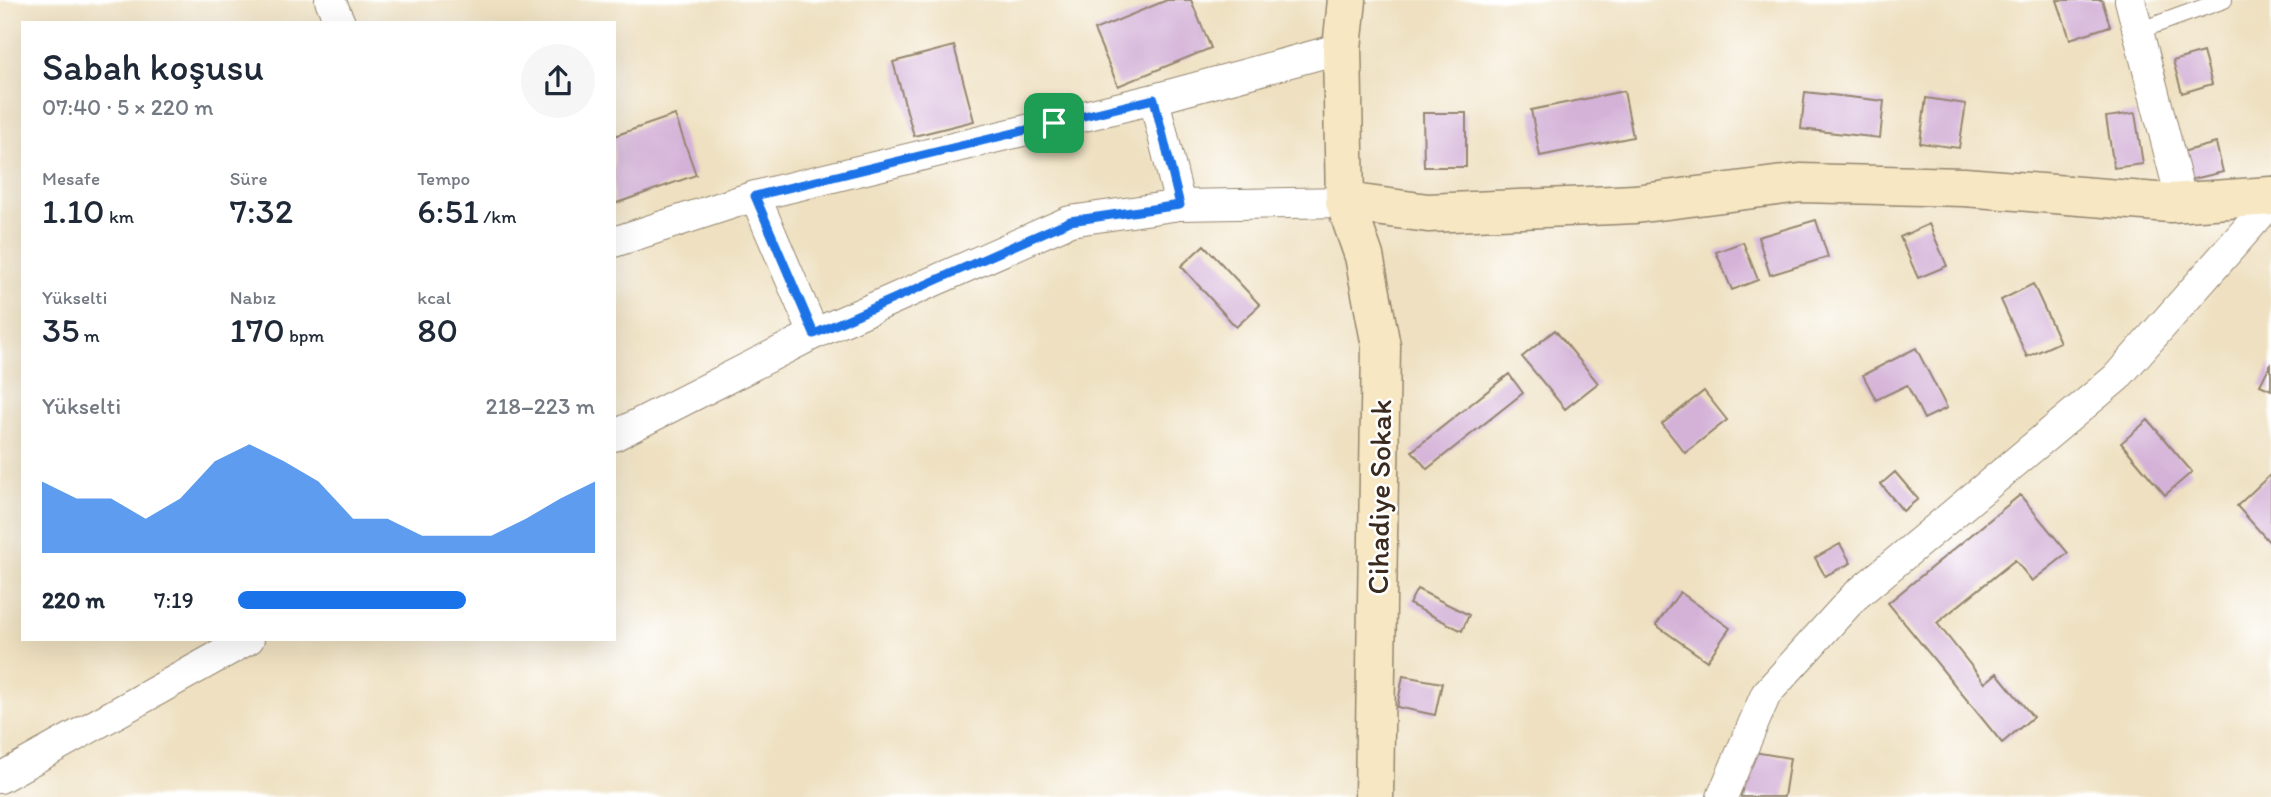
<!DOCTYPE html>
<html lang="tr">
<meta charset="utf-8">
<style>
:root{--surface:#fff;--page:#f6f6f7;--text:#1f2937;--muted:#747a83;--accent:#1a73e8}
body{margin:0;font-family:Itim,sans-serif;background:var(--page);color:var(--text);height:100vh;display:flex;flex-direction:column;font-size:26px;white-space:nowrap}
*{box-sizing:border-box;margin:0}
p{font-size:23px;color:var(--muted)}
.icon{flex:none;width:38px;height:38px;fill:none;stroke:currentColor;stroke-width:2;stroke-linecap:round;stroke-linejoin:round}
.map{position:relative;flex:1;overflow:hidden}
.sheet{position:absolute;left:21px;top:21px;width:595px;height:620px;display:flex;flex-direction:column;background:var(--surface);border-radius:0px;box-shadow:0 7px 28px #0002}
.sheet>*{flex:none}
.pin{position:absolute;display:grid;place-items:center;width:60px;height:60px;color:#fff;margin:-30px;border-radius:14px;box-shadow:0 4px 10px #0006}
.round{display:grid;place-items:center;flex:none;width:74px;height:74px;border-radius:37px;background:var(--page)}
.head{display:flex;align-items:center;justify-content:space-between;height:119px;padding:0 21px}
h1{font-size:38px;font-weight:600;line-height:52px}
.stats{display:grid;grid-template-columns:repeat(3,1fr);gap:10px;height:119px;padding:7px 21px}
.stats div{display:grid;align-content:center}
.stats b{font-size:35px;font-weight:600}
.stats small{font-size:19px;font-weight:400}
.stats p{font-size:19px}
.chart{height:196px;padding:14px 21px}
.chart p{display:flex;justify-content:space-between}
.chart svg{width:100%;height:126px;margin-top:7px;fill:var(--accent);opacity:.7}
ul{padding:0 21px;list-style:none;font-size:23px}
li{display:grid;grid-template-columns:112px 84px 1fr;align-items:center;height:52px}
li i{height:18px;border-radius:9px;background:var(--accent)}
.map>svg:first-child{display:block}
.building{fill:#d4b2d8}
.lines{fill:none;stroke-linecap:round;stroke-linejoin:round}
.lane-casing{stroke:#94856f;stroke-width:18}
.street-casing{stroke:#94856f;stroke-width:32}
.secondary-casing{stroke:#94856f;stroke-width:41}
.lane{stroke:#fff;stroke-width:16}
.street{stroke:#fff;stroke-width:30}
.secondary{stroke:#f7e8c3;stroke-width:38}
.route-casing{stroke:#fff;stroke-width:14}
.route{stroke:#1a73e8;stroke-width:9}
.labels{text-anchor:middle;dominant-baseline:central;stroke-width:5;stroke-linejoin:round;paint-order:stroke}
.street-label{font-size:30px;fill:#3b2a1e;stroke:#fff}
</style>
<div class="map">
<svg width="2271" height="797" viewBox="0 0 2271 797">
<rect width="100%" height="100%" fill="#fff"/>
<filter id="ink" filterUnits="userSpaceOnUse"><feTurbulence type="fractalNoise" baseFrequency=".0143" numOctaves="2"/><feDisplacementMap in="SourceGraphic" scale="14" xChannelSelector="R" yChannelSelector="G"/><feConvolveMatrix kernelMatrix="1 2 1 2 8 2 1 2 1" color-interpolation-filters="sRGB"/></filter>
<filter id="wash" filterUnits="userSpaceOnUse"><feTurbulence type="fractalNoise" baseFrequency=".00686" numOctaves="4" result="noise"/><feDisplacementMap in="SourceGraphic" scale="28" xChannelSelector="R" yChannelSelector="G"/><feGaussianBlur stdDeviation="1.57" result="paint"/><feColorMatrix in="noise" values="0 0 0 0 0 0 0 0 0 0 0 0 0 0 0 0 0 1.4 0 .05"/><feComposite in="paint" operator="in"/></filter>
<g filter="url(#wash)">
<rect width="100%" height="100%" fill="#eee0c0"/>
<g id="blocks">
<path class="building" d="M1167,0H1191L1211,48L1118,86L1094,30Z
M2057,0H2102L2110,26L2070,39Z
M954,46L974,121L914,136L893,62Z
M2203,52L2212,84L2182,93L2173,61Z
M1624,91L1633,137L1540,156L1531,110Z
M1805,92L1884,101L1880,138L1801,129Z
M1926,98L1966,104L1959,148L1920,143Z
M1423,113H1466V167H1424Z
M2135,113L2143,164L2114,168L2106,117Z
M675,115L696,175L614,204V136Z
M2216,143L2223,172L2189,180L2182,152Z
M1816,220L1828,257L1770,275L1758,237Z
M1929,224L1947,266L1918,278L1900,237Z
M1743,242L1758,280L1732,290L1716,252Z
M1204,245L1260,305L1236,327L1181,266Z
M2033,284L2060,342L2027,357L2001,300Z
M1555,330L1598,383L1565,409L1522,357Z
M1916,348L1947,408L1924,419L1907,385L1876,400L1863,375Z
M2271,363V390L2260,385Z
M1509,374L1523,393L1427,469L1412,451Z
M1704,391L1727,420L1685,453L1662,424Z
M2148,420L2192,472L2165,495L2121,443Z
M1895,472L1918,499L1903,511L1881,484Z
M2271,474V544L2237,506Z
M2020,495L2068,553L2032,581L2015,560L1937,623L1985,683L1997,673L2033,717L2002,743L1888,603Z
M1840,544L1851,563L1825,576L1815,558Z
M1417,589L1469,615L1462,631L1409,604Z
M1680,592L1730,628L1707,661L1656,625Z
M1403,676L1442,683L1435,715L1397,707Z
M1748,751L1790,758L1784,797H1741Z"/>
</g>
</g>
<g filter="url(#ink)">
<use href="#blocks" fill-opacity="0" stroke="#94856f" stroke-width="2"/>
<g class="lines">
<defs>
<path id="lane" d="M2138,31L2224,0"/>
<path id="street" d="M330,0L340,23
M2130,0L2182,203
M1154,99L1180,205
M755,196L814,334
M614,242L755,196L1154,99L1342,48
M614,436L814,334L1070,221L1180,205L1345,202
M0,778L249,639
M1722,797L1766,694L1854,597L2116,378L2271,202"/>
<path id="secondary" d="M1347,0L1342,48L1345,202L1364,256L1381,346L1374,797
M1345,202L1428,213L1635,204L1800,183L1964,187L2170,203L2271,196"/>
</defs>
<use href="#lane" class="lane-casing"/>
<use href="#street" class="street-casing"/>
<use href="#secondary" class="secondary-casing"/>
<use href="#lane" class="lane"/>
<use href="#street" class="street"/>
<use href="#secondary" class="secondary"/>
</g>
</g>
<g class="lines" filter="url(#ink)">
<defs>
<path id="route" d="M1154,99L1180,205L1070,221L814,334L755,196Z"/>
</defs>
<use href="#route" class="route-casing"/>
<use href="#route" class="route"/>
</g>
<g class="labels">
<g class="street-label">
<text transform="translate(1379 497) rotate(-89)">Cihadiye Sokak</text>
</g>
</g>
</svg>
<div class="pin" style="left:1054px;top:123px;background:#1e9e55"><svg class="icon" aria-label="arrive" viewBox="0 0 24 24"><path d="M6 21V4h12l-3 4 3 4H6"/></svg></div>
<section class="sheet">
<div class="head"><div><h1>Sabah koşusu</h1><p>07:40 · 5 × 220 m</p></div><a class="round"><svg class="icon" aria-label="share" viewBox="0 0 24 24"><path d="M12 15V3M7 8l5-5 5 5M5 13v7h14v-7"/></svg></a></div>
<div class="stats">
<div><p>Mesafe</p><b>1.10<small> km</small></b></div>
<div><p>Süre</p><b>7:32</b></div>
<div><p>Tempo</p><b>6:51<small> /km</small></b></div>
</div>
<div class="stats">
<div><p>Yükselti</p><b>35<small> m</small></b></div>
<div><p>Nabız</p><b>170<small> bpm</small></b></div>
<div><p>kcal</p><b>80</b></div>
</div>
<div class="chart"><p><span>Yükselti</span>218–223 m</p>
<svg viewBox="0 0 160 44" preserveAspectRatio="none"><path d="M0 44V19L10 25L20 25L30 32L40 25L50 12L60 6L70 12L80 19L90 32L100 32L110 38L120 38L130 38L140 32L150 25L160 19V44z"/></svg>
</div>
<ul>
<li><b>220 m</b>7:19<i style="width:64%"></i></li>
</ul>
</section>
</div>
